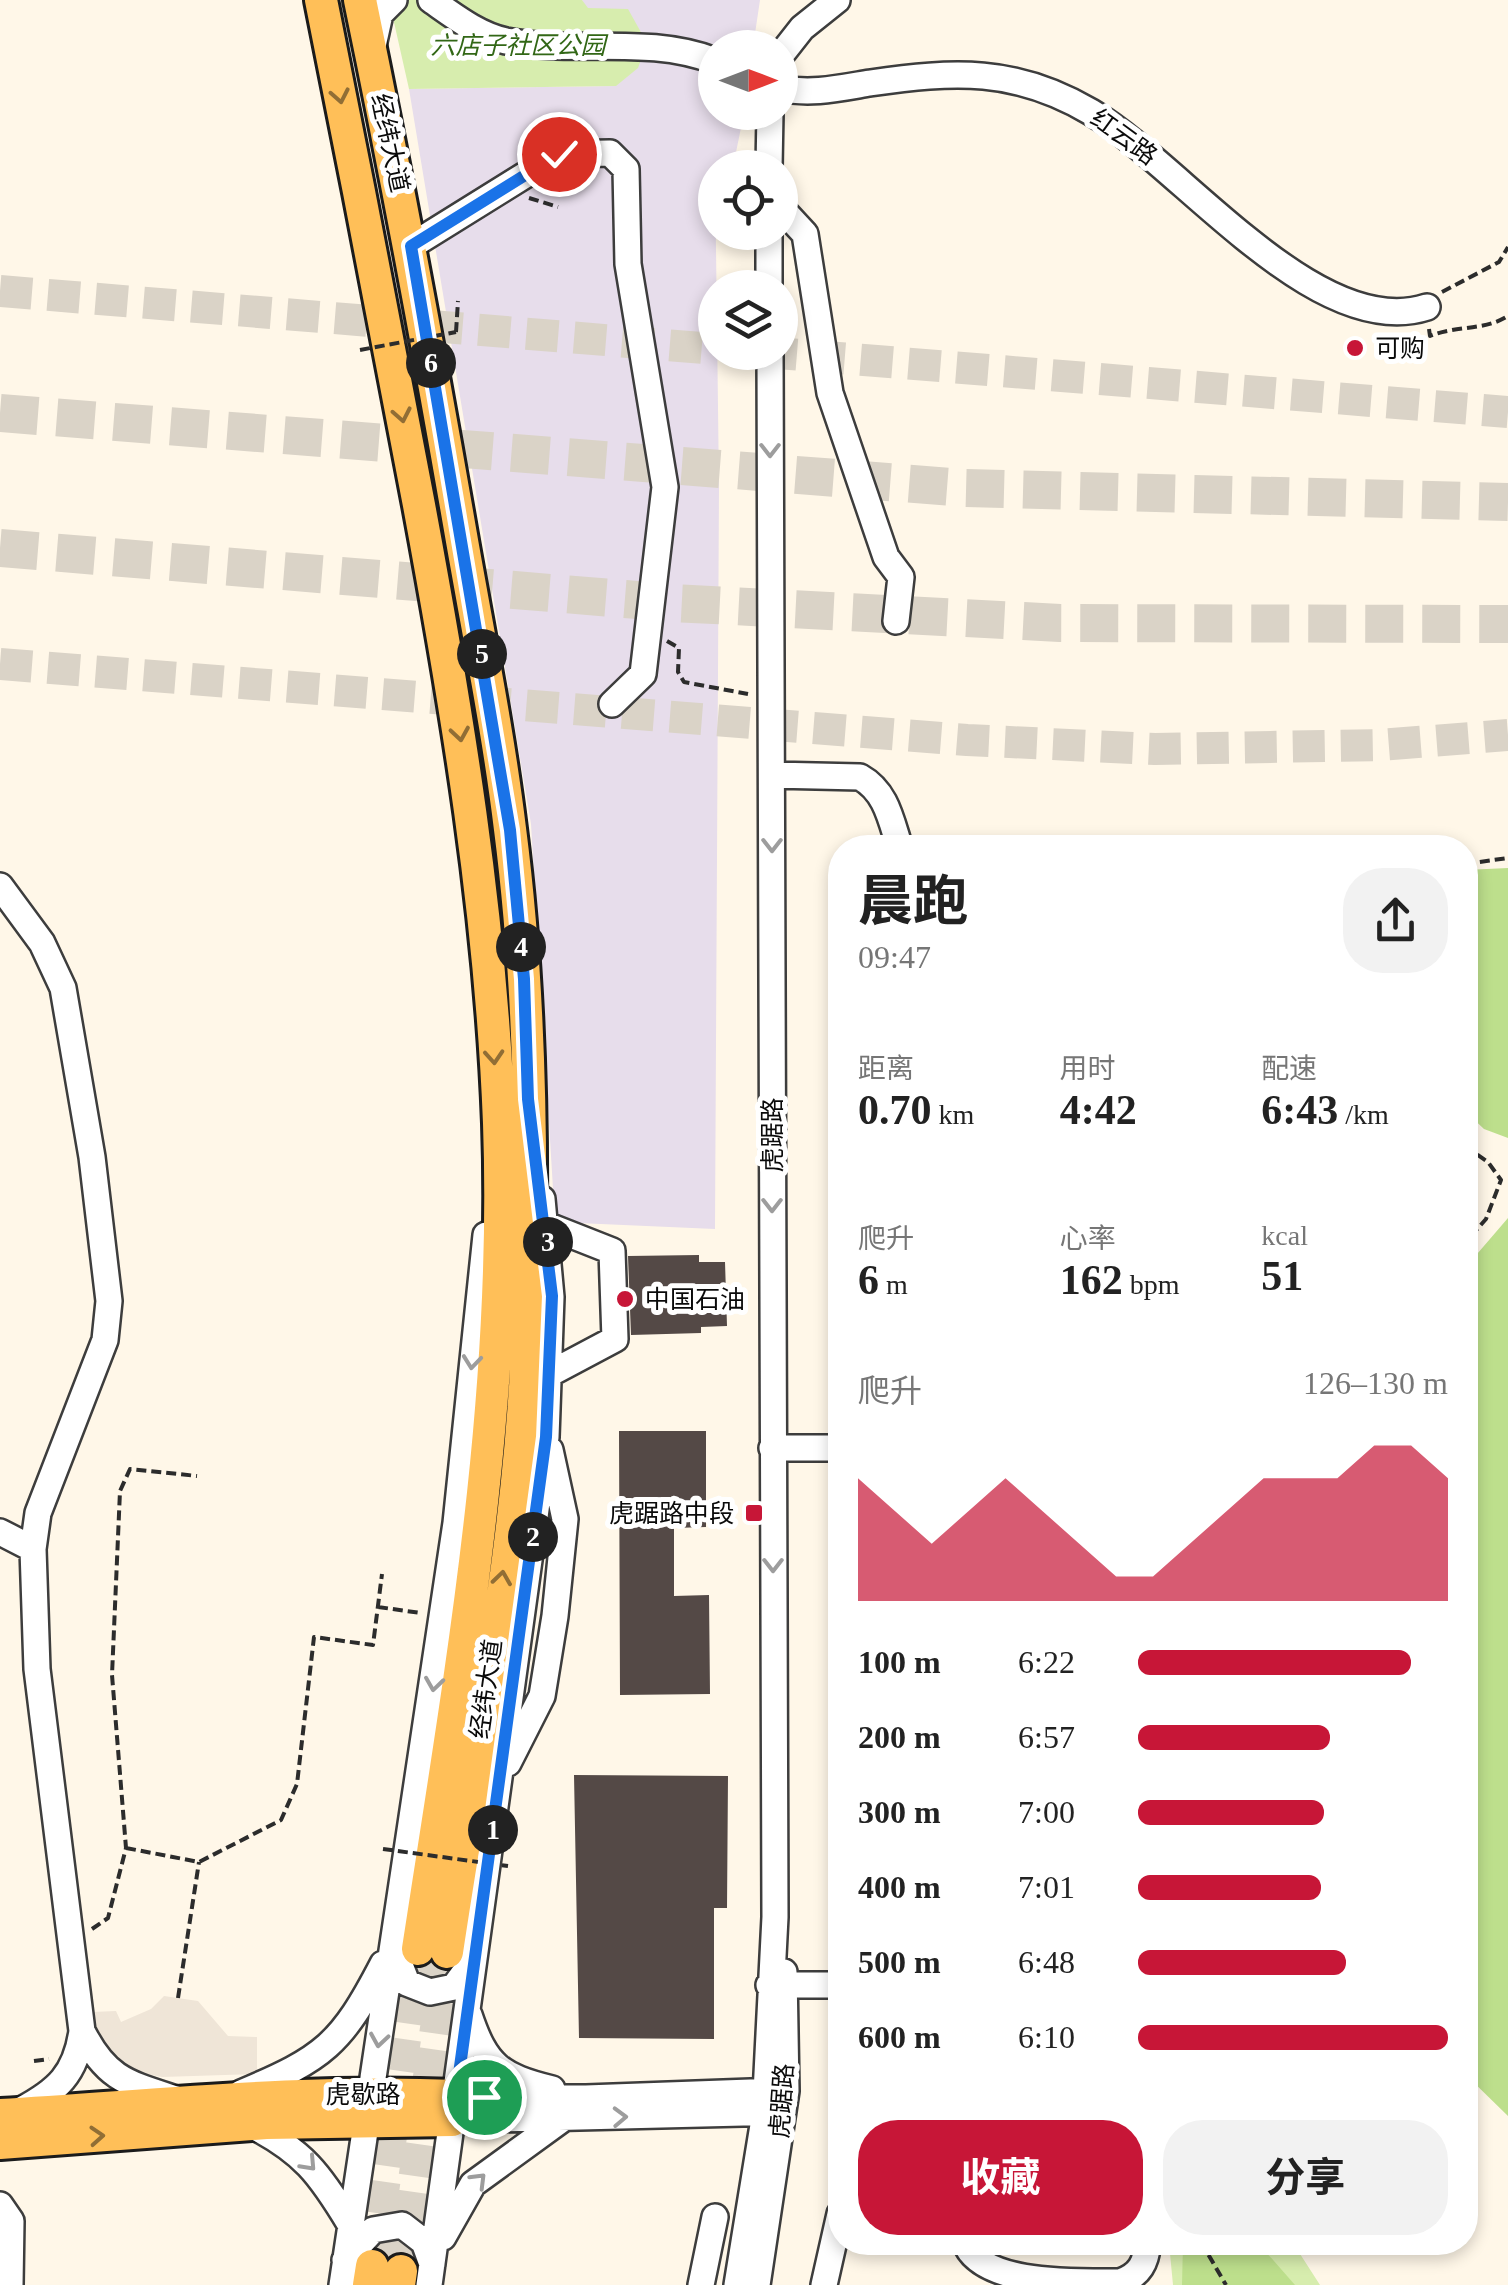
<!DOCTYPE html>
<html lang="zh">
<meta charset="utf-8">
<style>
:root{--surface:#fff;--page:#f2f2f2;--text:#222;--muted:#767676;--accent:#c71637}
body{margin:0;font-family:"Times New Roman","Noto Sans SC",serif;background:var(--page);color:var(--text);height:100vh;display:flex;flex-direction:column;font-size:38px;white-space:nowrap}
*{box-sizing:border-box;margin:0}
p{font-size:32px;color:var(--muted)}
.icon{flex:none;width:55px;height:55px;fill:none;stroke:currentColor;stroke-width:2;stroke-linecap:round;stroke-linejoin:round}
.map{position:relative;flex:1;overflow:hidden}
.side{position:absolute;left:828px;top:835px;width:650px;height:1420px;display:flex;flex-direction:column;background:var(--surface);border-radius:40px;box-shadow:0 5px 15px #0003}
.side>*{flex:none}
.needle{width:65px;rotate:90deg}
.tools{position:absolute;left:698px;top:30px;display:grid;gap:20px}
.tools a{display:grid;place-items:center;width:100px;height:100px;border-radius:50%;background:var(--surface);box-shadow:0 5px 15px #0003;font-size:50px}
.pin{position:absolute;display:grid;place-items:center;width:85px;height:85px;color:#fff;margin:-42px;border:5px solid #fff;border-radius:50%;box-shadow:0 2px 10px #0007}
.km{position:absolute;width:50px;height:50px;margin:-25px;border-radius:50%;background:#222;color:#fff;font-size:28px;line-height:50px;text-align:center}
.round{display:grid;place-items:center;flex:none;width:105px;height:105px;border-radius:40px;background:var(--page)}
.head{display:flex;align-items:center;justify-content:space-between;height:170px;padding:0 30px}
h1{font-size:55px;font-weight:700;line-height:75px}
.stats{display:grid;grid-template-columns:repeat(3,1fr);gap:15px;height:170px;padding:10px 30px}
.stats div{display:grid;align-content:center}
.stats b{font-size:42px;font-weight:700}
.stats small{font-size:28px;font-weight:400}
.stats p{font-size:28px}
.chart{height:280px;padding:20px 30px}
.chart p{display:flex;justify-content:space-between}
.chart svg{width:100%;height:180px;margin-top:10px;fill:var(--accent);opacity:.7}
.cta{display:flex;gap:20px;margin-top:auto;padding:20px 30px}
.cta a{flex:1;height:115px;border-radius:40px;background:var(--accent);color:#fff;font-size:40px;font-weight:700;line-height:115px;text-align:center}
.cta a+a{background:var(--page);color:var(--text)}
ul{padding:0 30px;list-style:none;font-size:32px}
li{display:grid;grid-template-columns:160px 120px 1fr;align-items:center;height:75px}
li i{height:25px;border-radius:12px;background:var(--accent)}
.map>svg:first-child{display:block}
.industrial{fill:#e7ddeb}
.green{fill:#d7edae}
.forest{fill:#bddf8c}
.plaza{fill:#efe5d7}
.building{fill:#544946}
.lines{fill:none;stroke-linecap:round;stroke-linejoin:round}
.major-tunnel{stroke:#dad3c7;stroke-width:32;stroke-dasharray:32 16;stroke-linecap:butt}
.highway-tunnel{stroke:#dad3c7;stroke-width:38;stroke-dasharray:38 19;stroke-linecap:butt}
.minor-casing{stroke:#3d3d3d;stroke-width:30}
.major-casing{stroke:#1b1b1b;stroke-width:38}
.path{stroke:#2c2c2c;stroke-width:4;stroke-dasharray:10 5;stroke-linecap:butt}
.minor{stroke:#fff;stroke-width:25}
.major{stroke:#ffbf58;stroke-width:32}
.path-bridge{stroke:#2c2c2c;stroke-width:4;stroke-dasharray:10 5;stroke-linecap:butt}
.oneway{stroke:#916e35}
.oneway2{stroke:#9d9d9d}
.route-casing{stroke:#fff;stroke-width:20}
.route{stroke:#1a73e8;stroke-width:12}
.poi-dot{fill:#c71637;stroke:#fff;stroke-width:4}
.labels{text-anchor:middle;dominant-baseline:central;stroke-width:10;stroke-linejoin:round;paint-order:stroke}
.park-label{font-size:25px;font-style:italic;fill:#326716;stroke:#fff}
.street-label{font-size:25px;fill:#0a0a0a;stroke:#fff}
.poi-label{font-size:25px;fill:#0a0a0a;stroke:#fff;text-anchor:start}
</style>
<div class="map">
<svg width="1508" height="2285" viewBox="0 0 1508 2285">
<rect width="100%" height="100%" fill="#fff7e8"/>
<path class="industrial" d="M582,0H760L753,47L715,48V112L744,113L733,167L715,168L719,487L715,1229L555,1222L531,824L409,89L616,86Z"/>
<path class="green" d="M389,0H582L588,8L628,9L647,43L638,68L616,86L409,89Z
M1169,2243H1293L1320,2285H1173Z"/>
<path class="forest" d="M1508,868V1138L1484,1129L1465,1111V870Z
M1508,1218V2116L1465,2074V1268Z
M1183,2243H1258L1295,2285H1182Z"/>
<path class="plaza" d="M164,1996L198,2001L228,2036L257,2037V2074L162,2077L121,2069L96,2034L92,2012L116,2011L121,2022L151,2009Z"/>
<path class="building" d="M699,1255V1262H725L727,1326L701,1327V1333L631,1335L628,1256Z
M619,1431H706V1527L674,1528V1596L709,1595L710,1694L620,1695Z
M574,1775L728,1776L727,1908H714V2039L579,2038Z"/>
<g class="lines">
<path class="major-tunnel" d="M0,291L715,349
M765,352L1508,412
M0,664L967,740L1155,749L1380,745L1508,735
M373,2261L418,1949
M401,2271L447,1952"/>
<path class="highway-tunnel" d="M0,413L965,488L1508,502
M0,548L674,603L1060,623L1508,624"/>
<defs>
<path id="minor" d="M431,0C454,16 478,35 506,41C574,54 649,35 715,61
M373,46L380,14L394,0
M780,56L802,28L837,0
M780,88C810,95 840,88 870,83C954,71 1015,67 1091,112C1181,165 1317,343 1427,307
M769,168L770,112
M780,207L805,234L830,393L886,557L901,577L896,621
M769,232V288
M411,246L559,154L610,153L626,169L628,264L665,487L643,674L612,704
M772,775L860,777C887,792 891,821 900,848
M0,886L42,943L63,988L92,1157L109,1301L105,1340L38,1513L33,1549L37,1669L82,2031
M546,1225L612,1251L615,1339L551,1373
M772,1448H840
M0,1532L33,1549
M508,1763L542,1696L555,1616L565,1519L550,1450
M395,1952L407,1983L430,1992L454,1987L473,1961
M769,1985H840
M469,2015C486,2066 500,2076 552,2089
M241,2093C324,2058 341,2045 383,1964
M456,2096L586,2098L781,2091
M21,2110C57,2091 76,2074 82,2031C106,2079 127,2083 176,2099
M452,2120L782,2112
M249,2124C303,2151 320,2174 350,2224
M0,2205L11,2221L10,2285
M443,2237L473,2184L561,2120
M965,2242C981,2285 1071,2282 1120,2282C1140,2275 1146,2263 1148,2242
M345,2260L373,2230L402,2225L424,2242L432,2264
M342,2285L456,1523L486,1235
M429,2285L546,1437L551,1297L542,1199
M701,2285L715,2217
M737,2285L765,2113L775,1917L770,352
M757,2285L786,2091L784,1972
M824,2285L840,2214"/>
<path id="major" d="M321,0C355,168 387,337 419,505C457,710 491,914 499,1123C509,1401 460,1675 418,1949
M360,0C397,178 430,356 461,535C478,633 498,730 510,829C531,991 533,1159 528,1323C522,1533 478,1744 447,1952
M0,2115C153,2106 303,2089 456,2096
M0,2143L266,2123L452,2120
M369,2285L372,2266
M399,2285L401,2271"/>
</defs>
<use href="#minor" class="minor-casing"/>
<use href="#major" class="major-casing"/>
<path class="path" d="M529,198L558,207
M1442,292L1499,262L1508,247
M1429,329L1430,336C1457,325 1484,331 1508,316
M456,332L458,301
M667,641L679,648L678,672L684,682L748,694
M1465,864L1508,858
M1465,1146L1488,1162L1501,1180L1486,1219L1465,1243
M378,1607L421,1613
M126,1848L199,1862L281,1820L297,1784L314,1637L373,1645L382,1574
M92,1929L108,1918L126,1848L112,1675L120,1491L130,1469L197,1476
M178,1998L199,1862
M34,2061L49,2059
M1201,2242L1226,2285"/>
<use href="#minor" class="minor"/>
<use href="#major" class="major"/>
<path class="path-bridge" d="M360,350L456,332
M383,1849L508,1866"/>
</g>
<defs><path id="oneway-chevron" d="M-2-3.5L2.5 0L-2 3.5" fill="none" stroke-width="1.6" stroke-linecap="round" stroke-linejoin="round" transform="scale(2.5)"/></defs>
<g class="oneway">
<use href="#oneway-chevron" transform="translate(340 96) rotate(79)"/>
<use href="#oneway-chevron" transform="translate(402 415) rotate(79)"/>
<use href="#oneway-chevron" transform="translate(460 734) rotate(81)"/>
<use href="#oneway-chevron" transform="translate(494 1057) rotate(86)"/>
<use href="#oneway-chevron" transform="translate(502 1578) rotate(-82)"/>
<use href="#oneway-chevron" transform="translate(97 2136) rotate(-4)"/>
</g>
<g class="oneway2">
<use href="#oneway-chevron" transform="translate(770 450) rotate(90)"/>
<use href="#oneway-chevron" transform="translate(772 845) rotate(90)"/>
<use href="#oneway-chevron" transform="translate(772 1205) rotate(90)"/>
<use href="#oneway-chevron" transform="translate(472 1362) rotate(96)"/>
<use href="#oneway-chevron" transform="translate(773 1565) rotate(90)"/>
<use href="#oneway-chevron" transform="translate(434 1684) rotate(98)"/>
<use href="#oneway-chevron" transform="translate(379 2040) rotate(99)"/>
<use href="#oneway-chevron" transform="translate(620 2117) rotate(-2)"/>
<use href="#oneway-chevron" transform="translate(309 2164) rotate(47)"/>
<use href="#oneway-chevron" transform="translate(479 2180) rotate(-45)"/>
</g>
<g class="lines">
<defs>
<path id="route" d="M484,2097L456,2096L546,1437L552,1296L528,1099L524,979L510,830L411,246L559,154"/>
</defs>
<use href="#route" class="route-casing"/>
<use href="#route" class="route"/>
</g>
<g class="poi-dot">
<circle cx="1355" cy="348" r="10"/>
<circle cx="625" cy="1299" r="10"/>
<rect x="744" y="1503" width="20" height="20" rx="5"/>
</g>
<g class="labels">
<g class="park-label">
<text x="518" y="45">六店子社区公园</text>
</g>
<g class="street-label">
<text transform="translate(1124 137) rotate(36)">红云路</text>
<text transform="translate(390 143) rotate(78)">经纬大道</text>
<text transform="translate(772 1135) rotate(-90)">虎踞路</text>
<text transform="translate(486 1689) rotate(-82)">经纬大道</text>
<text x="363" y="2094">虎歇路</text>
<text transform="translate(782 2101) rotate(-86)">虎踞路</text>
</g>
<g class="poi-label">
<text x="1375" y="348">可购</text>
<text x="645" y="1299">中国石油</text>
<text x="734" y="1513" text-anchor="end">虎踞路中段</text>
</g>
</g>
</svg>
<div class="tools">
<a><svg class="needle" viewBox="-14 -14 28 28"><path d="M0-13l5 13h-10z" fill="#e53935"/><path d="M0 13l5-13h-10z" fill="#767676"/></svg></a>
<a><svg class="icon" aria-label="locate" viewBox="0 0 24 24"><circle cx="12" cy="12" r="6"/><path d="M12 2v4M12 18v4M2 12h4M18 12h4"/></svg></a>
<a><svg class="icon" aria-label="layers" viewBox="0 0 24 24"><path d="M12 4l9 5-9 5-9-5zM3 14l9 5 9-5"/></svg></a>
</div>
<div class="pin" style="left:484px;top:2097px;background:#1e9e55"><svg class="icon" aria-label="arrive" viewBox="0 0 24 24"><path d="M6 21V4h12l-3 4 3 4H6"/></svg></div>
<div class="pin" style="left:559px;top:154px;background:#d93025"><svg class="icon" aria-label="check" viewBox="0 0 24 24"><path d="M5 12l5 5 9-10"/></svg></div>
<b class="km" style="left:493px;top:1830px">1</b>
<b class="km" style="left:533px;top:1537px">2</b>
<b class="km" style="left:548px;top:1242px">3</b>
<b class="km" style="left:521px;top:947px">4</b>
<b class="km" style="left:482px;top:654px">5</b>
<b class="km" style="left:431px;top:363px">6</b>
<section class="side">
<div class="head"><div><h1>晨跑</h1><p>09:47</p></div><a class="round"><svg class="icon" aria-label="share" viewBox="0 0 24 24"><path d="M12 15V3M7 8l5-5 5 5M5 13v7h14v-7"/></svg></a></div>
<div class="stats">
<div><p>距离</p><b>0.70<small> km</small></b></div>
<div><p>用时</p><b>4:42</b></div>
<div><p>配速</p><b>6:43<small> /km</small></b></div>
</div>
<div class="stats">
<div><p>爬升</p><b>6<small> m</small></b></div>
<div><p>心率</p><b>162<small> bpm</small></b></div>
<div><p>kcal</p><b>51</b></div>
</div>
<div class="chart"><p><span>爬升</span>126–130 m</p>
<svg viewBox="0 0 160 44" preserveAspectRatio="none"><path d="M0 44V14L10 22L20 30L30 22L40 14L50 22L60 30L70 38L80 38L90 30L100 22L110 14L120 14L130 14L140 6L150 6L160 14V44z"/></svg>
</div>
<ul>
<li><b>100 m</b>6:22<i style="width:88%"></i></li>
<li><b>200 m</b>6:57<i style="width:62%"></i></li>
<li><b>300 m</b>7:00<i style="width:60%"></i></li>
<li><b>400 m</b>7:01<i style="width:59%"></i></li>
<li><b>500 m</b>6:48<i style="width:67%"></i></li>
<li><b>600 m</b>6:10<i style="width:100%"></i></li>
</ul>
<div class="cta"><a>收藏</a><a>分享</a></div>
</section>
</div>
